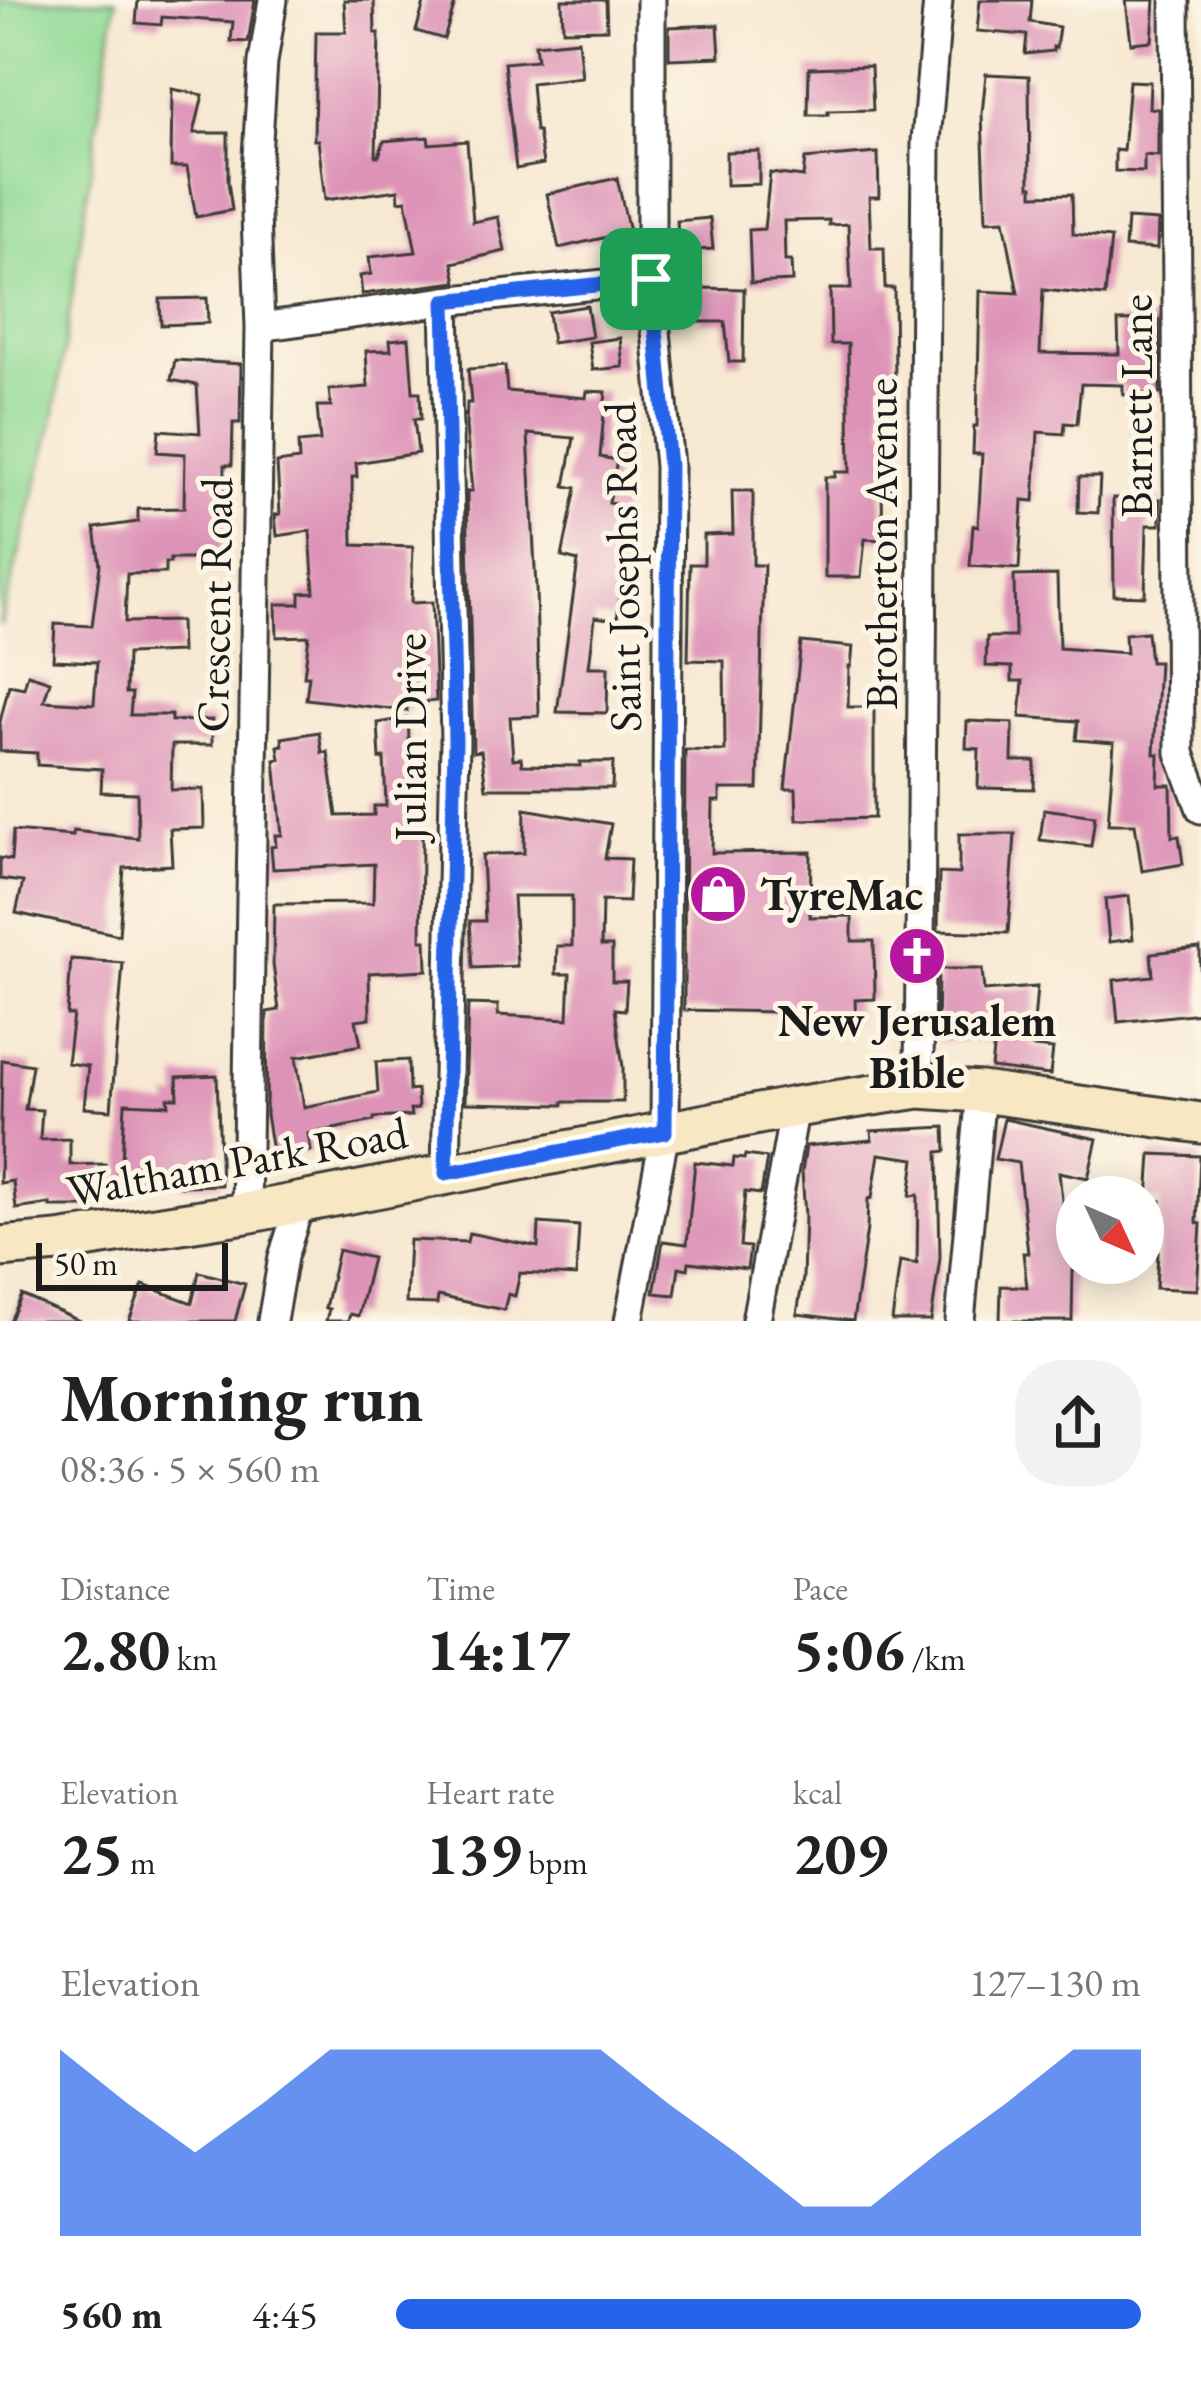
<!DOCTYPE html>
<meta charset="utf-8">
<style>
:root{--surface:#fff;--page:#f2f2f2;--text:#222;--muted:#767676;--accent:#2563eb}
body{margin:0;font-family:"EB Garamond",serif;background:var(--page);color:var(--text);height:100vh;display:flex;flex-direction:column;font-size:45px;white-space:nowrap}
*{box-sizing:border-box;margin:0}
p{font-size:39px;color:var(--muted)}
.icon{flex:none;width:66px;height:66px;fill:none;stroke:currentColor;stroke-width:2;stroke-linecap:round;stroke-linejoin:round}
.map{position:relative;height:1321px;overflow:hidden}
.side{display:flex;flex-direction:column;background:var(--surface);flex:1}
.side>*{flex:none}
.needle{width:78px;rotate:134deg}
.tools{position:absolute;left:1056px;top:1176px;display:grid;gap:24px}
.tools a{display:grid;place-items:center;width:108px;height:108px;border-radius:50%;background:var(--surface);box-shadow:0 6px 30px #0003;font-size:60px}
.scale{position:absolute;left:36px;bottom:30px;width:192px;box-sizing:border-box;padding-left:12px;border:6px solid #1c1c1c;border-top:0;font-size:33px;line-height:42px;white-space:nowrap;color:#1c1c1c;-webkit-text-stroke:9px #fcf5e5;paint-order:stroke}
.pin{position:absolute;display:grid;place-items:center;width:102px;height:102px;color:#fff;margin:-51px;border-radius:24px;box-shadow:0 6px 18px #0006}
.round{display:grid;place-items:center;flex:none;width:126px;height:126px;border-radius:48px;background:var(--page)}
.overview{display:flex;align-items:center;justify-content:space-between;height:204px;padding:0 60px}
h1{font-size:66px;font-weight:700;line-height:90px}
.figures{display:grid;grid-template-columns:repeat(3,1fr);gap:18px;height:204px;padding:12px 60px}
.figures div{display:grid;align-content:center}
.figures b{font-size:60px;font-weight:700}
.figures small{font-size:33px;font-weight:400}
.figures p{font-size:33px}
.chart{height:336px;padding:24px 60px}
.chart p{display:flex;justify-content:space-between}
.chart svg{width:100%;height:216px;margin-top:12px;fill:var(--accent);opacity:.7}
ul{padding:0 60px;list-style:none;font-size:39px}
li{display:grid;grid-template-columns:192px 144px 1fr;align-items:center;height:90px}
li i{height:30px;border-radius:15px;background:var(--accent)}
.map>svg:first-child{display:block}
.green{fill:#90da95;stroke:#567b58;stroke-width:3}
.building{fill:#dd93b7}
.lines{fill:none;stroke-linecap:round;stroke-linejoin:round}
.minor-casing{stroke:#3d3b37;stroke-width:33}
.secondary-casing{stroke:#3d3b37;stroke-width:45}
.minor{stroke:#fff;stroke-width:27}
.secondary{stroke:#f7e8c3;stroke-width:39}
.route-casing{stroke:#fff;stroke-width:24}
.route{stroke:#2563eb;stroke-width:15}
.labels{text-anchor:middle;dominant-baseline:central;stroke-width:10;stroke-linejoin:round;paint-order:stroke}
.street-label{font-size:45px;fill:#1c1c1c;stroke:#fcf5e5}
.poi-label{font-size:45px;font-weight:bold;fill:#1c1c1c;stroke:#fcf5e5;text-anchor:start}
</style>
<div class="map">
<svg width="1201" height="1321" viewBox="0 0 1201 1321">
<rect width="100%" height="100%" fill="#fcf5e5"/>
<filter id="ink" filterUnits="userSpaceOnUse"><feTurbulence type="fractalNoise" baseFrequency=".00833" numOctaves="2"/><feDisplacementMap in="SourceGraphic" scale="24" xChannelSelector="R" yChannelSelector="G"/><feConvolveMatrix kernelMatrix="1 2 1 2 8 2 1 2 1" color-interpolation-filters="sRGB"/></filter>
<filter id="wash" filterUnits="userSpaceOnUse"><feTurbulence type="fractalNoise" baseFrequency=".004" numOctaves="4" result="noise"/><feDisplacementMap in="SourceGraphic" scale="48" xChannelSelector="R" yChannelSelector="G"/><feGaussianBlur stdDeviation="2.7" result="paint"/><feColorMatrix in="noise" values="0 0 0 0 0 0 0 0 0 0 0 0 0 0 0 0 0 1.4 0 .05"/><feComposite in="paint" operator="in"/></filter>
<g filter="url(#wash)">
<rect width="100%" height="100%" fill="#f7e8d1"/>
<path class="green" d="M0,0H116L54,417L0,627Z"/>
<g id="blocks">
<path class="building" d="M138,0H255L248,42L231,41L233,22L162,17L161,25L136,23Z
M344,0H374L375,33H379L376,156H379L384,141L428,137L429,144L467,141L473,222L498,217L505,251L453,263L457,282L362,294L360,276L371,274L369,257L416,252L406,200L399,201L398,190L325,200L318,140H314L316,32H346Z
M425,0H456L444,39L416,31Z
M562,0H606L607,29L563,30Z
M980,0H1032L1030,22L1059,27L1056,48L1053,47V51L1025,54L1027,35L977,31Z
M1126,0H1155L1152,41L1131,43Z
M718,25L720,57L669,59V27Z
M578,40L582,77L531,83L535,131H538L543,164L516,169L504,63L537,60L535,44Z
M871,66L873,110L828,111V115H808L809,68Z
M986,74L1029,76L1030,186H1033V195L1072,194L1073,234L1111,238L1105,296L1043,290L1040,353L1119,354L1118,321L1159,320L1160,394L1123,395V385L1081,384L1077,424L1065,423L1064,434L1038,432L1034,501L1023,500L1019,569L970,566L973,525L978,526L982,454H973L974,426H977L980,291L1018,293L1004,220L986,221L982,114Z
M1129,81L1150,82L1149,108L1158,109V156L1144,155V172L1115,171V150L1123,151Z
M172,89L203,95L194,133H228V182L232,210L196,217L187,167H171Z
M759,151V184L726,185V152Z
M878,153L879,197H869L871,248H884L885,288H894L895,382L882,383L883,427H888L891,490H882L883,540L865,539L861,577H825V477H835V472H850L848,344H831L830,289H851L848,224L829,225V220L784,221L785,261H791L792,281L751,283L749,230L764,229L770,173L803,177L805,159Z
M617,178L629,232L559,248L547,194Z
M710,218L713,249L679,251L677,221Z
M1127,219L1158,221L1157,249L1125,247Z
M701,288L744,289L743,362H729L725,322H700Z
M207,298L208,323L161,325L160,299Z
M587,306L592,337L552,343L548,312Z
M409,338L413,392H420L421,419H414L418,453L356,463L357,477H352L353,545L413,547L411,603L432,602L436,701L407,704V711L306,699L309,676H304L309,636L277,637L276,604H300V593L314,592L310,531L277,536L275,515L280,514L277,463L299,460L298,443L320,441L317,406H331L329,390L368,387L366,351L391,350L390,340Z
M620,338L623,367L593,370L589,342Z
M175,360L241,364L240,423H233L232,465H225L224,545H221V559H170V563H165V573L127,574L125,622L180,621L181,652L127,654L126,693H132L130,715H171V721L212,720V745H172L171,790L203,789L204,828L170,829L172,865L124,868L119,935L16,913L23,882L0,879V858L11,860L13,831L73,836V831L138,838L137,793L101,792L102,769L37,765V753L0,751V722L9,685L24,688L28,674L50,681L44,701L94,704L97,662L53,660L55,624L92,626L100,565L95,528L138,522V509L184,508L185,454L157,452L159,430L200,433L197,385L171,380Z
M505,366L507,391L586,398L587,391L606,392L600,457L617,460L609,503L623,506L616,540L626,546L617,620L595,617L589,667H608L607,713L557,712L578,561L562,557L576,488L565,486L574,438L528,434L536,588L539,716L510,717L513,759L521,758L522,765L580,766V762H613L612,788H486L481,751L473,752L467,491H472L466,426L467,403H471L468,369Z
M1079,477H1100L1098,513L1078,512Z
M732,491H753V565H764L758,789H720V801H713L712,853L811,852L810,917L852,916V941H874L875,999L855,1000L856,1022L778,1024V1012L684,1010L685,750L725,751L724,661L688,660L690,564H704V535L733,534Z
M1113,498L1160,499V525H1147L1145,596L1114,595Z
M1057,575L1059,648L1126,653L1125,634L1147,632L1150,662H1159L1154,754H1159L1158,785H1171L1172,837L1179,836L1183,864L1142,871L1135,824H1108L1114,743L1076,740L1078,721L1020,717L1023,681H1012V667L986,666L987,637H1015L1014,576Z
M801,642L853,647L851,666H849L848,707H874V818L797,820L796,789H785Z
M408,718L410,760L423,759L421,940H426L427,970L369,973L370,1018L356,1020L361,1045L296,1057L304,1107L378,1092L376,1062L408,1060L409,1091L417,1090L418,1109L410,1110L411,1116L374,1118V1121L308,1134L311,1151L273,1158L266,1114L267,1012L279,1010L273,964L274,904L373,903L374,864L273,869L271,847L276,846L275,835H282L275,760L280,759L278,746L283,745L282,738L319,732L322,753L328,752L337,816L374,815V806H386L384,758L380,759L378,723Z
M967,721L1013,723L1012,761H1035L1034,789L978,788L979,749L966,748Z
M525,809L611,824L605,858L630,859L628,902L602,901L601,946H612V981H627L625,1010L615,1009L623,1067V1102H563V1105L465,1103L468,1004L498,1005V1015L568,1019L570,974H556L557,946H572V896H513L517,966L473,968L470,921H485L482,855L524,853Z
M1044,809L1095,816L1091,846L1040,840Z
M959,834H1015L1008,933L938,931L939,873L959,874Z
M1129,896L1133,939L1109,942L1105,899Z
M1200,948L1201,1013L1118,1022L1114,980L1153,976L1151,953Z
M71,959L123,963L111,1110L84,1108L88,1066L67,1063L73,1015H67Z
M938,969H982L984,991L1037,987L1032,1047L1053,1049L1050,1075L991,1068L994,1042L937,1041Z
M2,1060L32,1065L25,1109L42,1110L40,1140L70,1139V1165L105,1164L106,1198L86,1200V1207H50V1204L16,1209L13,1181L0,1183Z
M217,1075L221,1185L181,1186V1184L121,1181L125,1103L169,1105L168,1098H178L177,1077Z
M1004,1119L1097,1139L1088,1178L1059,1172L1065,1229L1077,1228V1270L1073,1271L1072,1321H1000L1001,1286L1027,1287L1023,1253H1028L1018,1163L995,1159Z
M945,1127L946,1151L938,1152L940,1258L931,1321H892L900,1261L917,1264L918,1195L910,1196L915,1159L879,1154L872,1198L868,1199L867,1229L853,1321L797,1314L803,1278L805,1216L802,1171L806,1146L872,1140L871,1131Z
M1151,1154L1200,1156L1197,1223L1201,1224L1197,1290L1156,1288L1161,1201L1148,1200Z
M745,1155L767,1158L761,1194L745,1192L740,1246L750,1247L747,1269L689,1262L688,1269L679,1267L675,1295L654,1293L663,1241L687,1244L695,1162L733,1166L734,1158L744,1159Z
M539,1223L579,1226L576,1276L520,1273L515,1296L508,1294L504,1310L438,1296L437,1304L406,1303L409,1240L467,1242L469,1233L538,1247Z
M338,1250L372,1258L358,1316L350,1314L348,1321H326L329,1309L325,1308Z
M199,1272L245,1284L235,1321H129L143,1285L192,1303Z
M22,1295L80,1321H10Z"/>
</g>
</g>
<g filter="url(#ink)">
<use href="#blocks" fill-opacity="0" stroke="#3d3b37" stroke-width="3"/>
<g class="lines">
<defs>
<path id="minor" d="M1175,0L1180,753L1201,809
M445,301L455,741L446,1173
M260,327L445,301L651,279
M919,1088L926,141L938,0
M246,1213L260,327L255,187L263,62L273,0
M272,1321L283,1257L300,1203
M629,1321L665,1132L669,466L651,279V0
M756,1321L795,1107
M960,1321L981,1092"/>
<path id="secondary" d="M0,1247L58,1242L246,1213L795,1107L919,1088L981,1092L1201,1123"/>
</defs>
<use href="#minor" class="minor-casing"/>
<use href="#secondary" class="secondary-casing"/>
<use href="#minor" class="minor"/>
<use href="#secondary" class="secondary"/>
</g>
</g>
<g class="lines" filter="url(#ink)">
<defs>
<path id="route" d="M651,279L669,466L665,1132L446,1173L455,741L445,301Z"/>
</defs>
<use href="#route" class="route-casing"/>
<use href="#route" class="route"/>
</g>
<defs>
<symbol id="shop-disc" viewBox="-11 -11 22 22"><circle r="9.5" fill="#b5179e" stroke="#fcf5e5"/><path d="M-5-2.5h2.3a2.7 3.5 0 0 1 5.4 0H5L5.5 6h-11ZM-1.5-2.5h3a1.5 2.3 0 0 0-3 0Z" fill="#fff"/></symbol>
<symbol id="church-disc" viewBox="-11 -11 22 22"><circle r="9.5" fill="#b5179e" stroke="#fcf5e5"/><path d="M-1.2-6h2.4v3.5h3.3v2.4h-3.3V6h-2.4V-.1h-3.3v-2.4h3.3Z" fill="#fff"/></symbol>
</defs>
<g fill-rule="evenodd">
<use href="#shop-disc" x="685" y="861" width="66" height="66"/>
<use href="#church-disc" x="884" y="923" width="66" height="66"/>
</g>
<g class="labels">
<g class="street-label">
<text transform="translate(1136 406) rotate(-90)">Barnett Lane</text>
<text transform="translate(881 544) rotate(-90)">Brotherton Avenue</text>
<text transform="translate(622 567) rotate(-91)">Saint Josephs Road</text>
<text transform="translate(214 605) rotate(-89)">Crescent Road</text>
<text transform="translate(410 737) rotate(-90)">Julian Drive</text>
<text transform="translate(237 1161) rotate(-10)">Waltham Park Road</text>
</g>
<g class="poi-label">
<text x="760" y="894">TyreMac</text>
<text x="917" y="1020" text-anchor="middle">New Jerusalem<tspan x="917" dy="52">Bible</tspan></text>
</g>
</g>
</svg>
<div class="tools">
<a><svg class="needle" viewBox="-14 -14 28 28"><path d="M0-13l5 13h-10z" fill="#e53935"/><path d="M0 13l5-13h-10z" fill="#767676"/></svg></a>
</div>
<div class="scale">50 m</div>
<div class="pin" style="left:651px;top:279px;background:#1e9e55"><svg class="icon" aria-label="arrive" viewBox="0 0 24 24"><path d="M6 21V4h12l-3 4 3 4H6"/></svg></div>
</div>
<section class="side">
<div class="overview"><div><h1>Morning run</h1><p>08:36 · 5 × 560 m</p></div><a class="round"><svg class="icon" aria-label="share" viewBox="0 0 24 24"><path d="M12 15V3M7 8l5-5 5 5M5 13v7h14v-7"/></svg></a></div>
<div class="figures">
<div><p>Distance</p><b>2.80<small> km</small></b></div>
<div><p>Time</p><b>14:17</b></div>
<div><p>Pace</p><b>5:06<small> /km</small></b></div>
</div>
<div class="figures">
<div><p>Elevation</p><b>25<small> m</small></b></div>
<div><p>Heart rate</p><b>139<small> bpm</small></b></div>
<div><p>kcal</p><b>209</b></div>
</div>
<div class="chart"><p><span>Elevation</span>127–130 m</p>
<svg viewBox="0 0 160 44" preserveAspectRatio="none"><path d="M0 44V6L10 17L20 27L30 17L40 6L50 6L60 6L70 6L80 6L90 17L100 27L110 38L120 38L130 27L140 17L150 6L160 6V44z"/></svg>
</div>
<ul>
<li><b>560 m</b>4:45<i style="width:100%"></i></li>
</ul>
</section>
